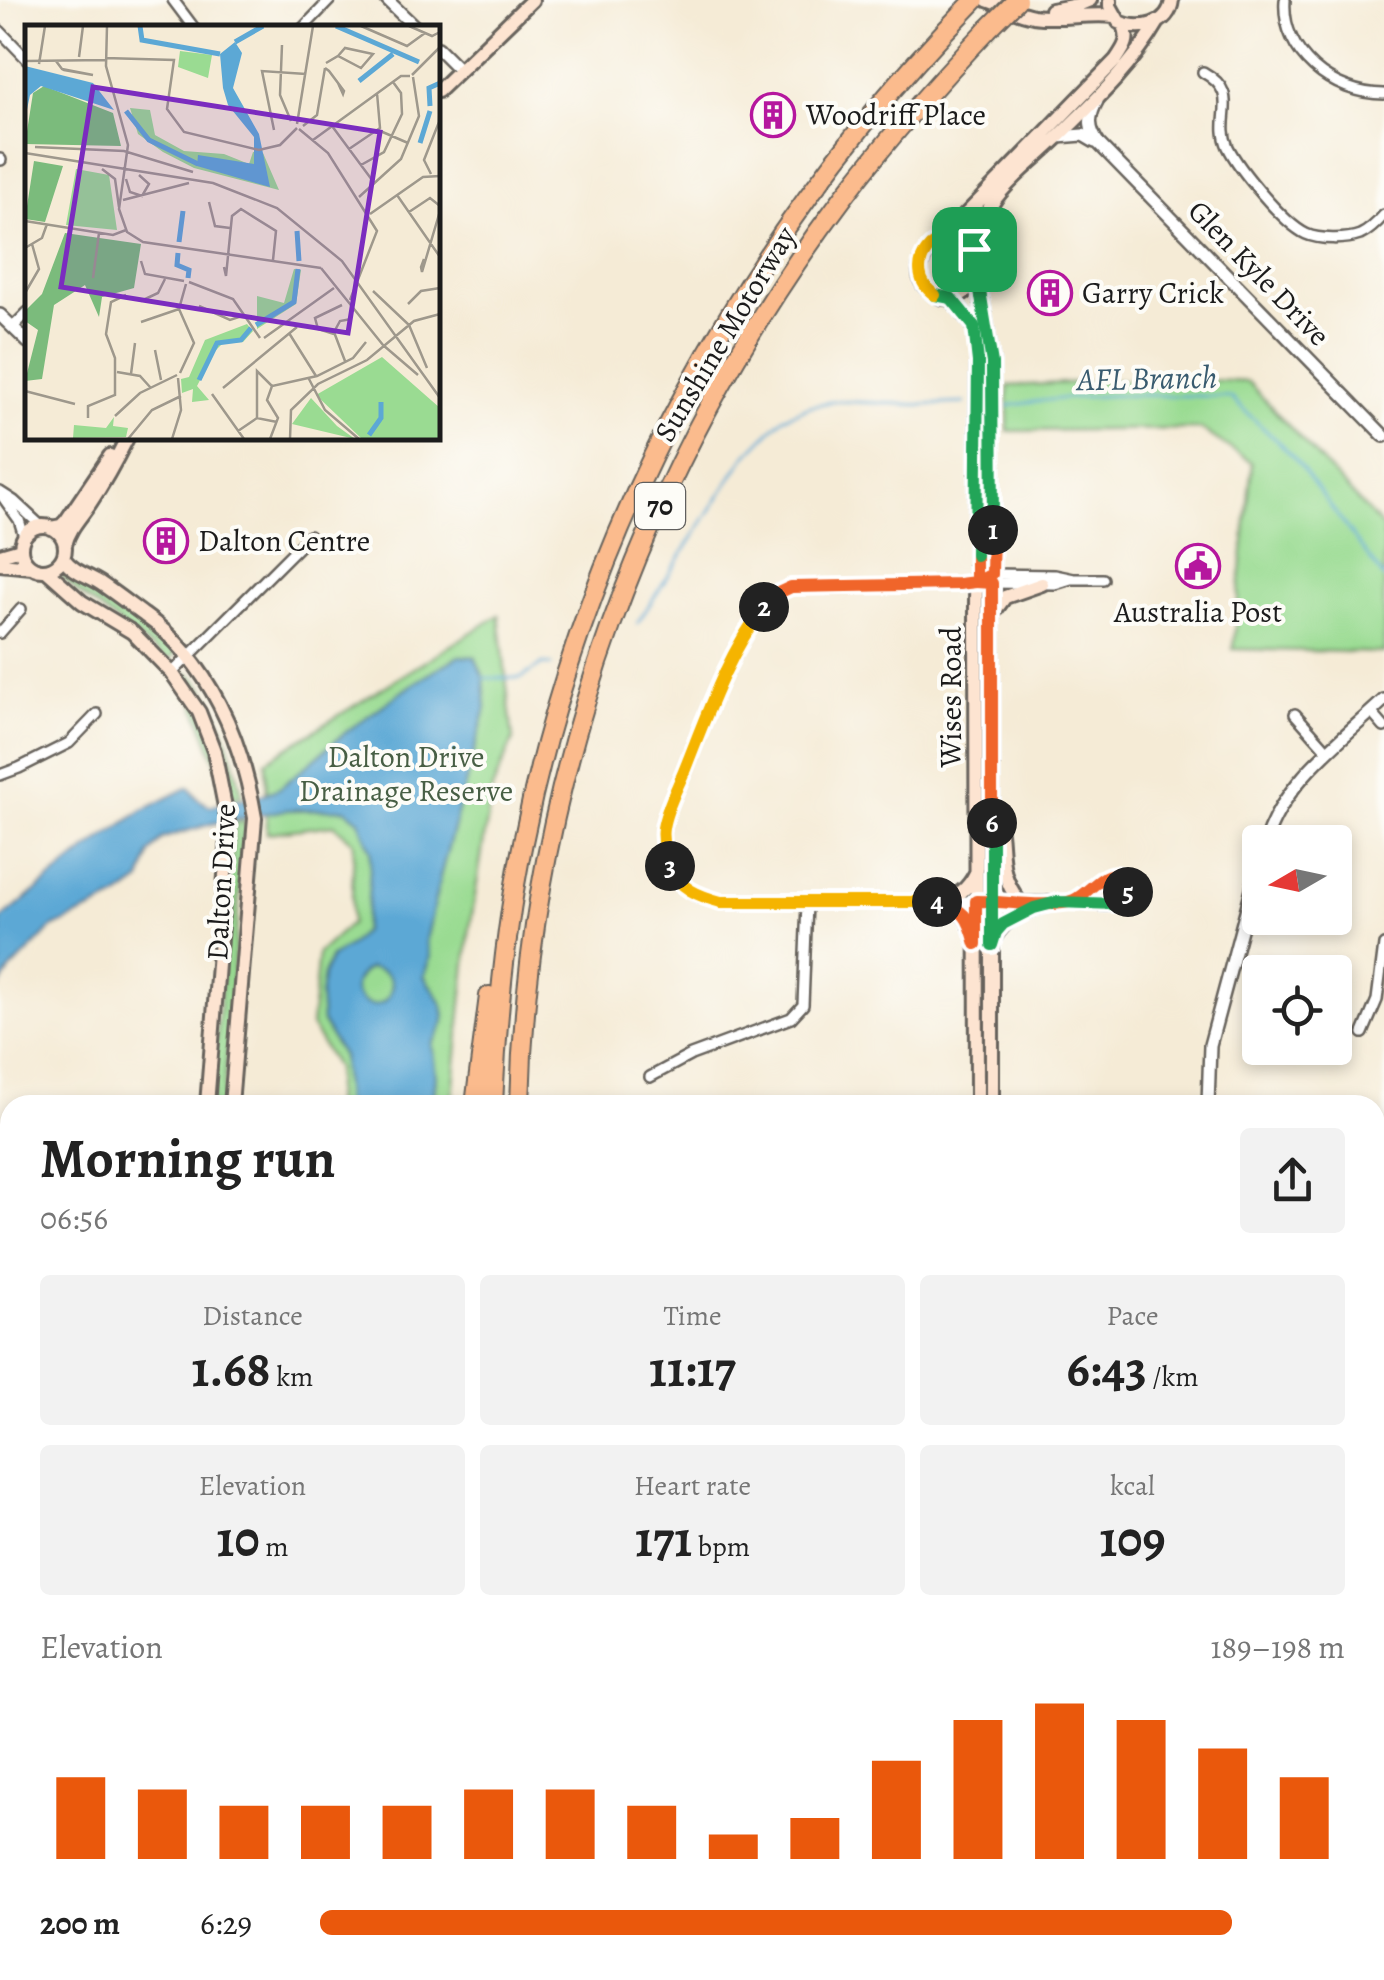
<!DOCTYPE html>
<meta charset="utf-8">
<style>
:root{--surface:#fff;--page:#f2f2f2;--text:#222;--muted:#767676;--accent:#ea580c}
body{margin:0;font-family:Alegreya,serif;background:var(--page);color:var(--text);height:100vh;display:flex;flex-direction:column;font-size:38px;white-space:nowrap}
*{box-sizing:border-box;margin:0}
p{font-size:32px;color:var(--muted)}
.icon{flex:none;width:55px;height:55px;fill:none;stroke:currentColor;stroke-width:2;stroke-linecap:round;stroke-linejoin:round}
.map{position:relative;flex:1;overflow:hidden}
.details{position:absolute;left:0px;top:1095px;width:1385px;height:885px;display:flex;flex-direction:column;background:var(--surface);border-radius:30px 30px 0 0;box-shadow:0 5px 15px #0003}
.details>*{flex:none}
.needle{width:65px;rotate:261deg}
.buttons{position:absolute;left:1242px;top:825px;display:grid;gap:20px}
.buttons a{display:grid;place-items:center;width:110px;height:110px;border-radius:10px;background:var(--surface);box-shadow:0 5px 15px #0003;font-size:50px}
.pin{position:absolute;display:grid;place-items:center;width:85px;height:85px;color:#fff;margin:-42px;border-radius:20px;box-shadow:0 5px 15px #0006}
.km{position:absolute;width:50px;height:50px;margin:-25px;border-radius:50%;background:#222;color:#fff;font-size:28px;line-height:50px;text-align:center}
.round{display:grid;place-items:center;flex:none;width:105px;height:105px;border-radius:10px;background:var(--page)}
.head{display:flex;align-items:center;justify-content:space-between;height:170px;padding:0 40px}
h1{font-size:55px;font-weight:600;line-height:75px}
.figures{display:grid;grid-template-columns:repeat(3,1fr);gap:15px;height:170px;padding:10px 40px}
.figures div{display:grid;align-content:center;border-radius:10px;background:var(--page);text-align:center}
.figures b{font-size:50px;font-weight:600}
.figures small{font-size:28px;font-weight:400}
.figures p{font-size:28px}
.chart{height:280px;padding:20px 40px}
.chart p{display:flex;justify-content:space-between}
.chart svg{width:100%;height:180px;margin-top:10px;stroke:var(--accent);stroke-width:6}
ul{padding:0 40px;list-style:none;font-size:32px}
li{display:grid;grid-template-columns:160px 120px 1fr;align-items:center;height:75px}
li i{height:25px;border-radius:12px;background:var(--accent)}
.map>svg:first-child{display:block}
.green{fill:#9adb92;stroke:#5b7c57;stroke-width:2.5}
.forest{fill:#7bbb7c;stroke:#4c6c4c;stroke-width:2.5}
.water{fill:#5ca8d5;stroke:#3c6278;stroke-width:2.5;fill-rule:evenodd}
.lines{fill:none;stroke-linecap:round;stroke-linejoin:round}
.stream{stroke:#5ca8d5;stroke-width:2.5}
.minor-casing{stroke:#68645d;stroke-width:14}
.tertiary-casing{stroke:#68645d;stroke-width:16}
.secondary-casing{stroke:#68645d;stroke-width:18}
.motorway-casing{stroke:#68645d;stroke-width:22}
.minor{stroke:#fff;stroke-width:9}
.tertiary{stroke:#fff;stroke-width:11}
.secondary{stroke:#fde4d1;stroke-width:12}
.motorway{stroke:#fbbb8d;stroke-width:18}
.motorway-bridge-casing{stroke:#68645d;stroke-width:22;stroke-linecap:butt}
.motorway-bridge{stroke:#fbbb8d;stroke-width:18}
.split-1-casing{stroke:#fff;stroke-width:20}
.split-2-casing{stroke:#fff;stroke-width:20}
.split-3-casing{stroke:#fff;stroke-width:20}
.split-4-casing{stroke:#fff;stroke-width:20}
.split-5-casing{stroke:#fff;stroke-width:20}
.split-6-casing{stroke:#fff;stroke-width:20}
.split-7-casing{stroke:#fff;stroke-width:20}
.split-8-casing{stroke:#fff;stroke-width:20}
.split-9-casing{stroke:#fff;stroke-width:20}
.split-1{stroke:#22a559;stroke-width:12}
.split-2{stroke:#f0652b;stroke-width:12}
.split-3{stroke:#f5b400;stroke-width:12}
.split-4{stroke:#f5b400;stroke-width:12}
.split-5{stroke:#f0652b;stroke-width:12}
.split-6{stroke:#22a559;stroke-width:12}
.split-7{stroke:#f0652b;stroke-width:12}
.split-8{stroke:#22a559;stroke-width:12}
.split-9{stroke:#f5b400;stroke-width:12}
.labels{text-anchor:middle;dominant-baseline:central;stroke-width:8;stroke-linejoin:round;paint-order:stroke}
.shield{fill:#fdfcf7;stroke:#605f5e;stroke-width:2.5}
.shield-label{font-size:28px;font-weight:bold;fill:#1c1c1c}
.poi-label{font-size:30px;fill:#1c1c1c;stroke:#fdfcf7;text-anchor:start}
.street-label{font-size:30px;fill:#1c1c1c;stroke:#fdfcf7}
.park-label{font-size:30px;fill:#485f45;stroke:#fdfcf7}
.water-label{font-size:32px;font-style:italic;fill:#395b6f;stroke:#fdfcf7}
.inset-river{fill:none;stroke:#5ca8d5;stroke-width:5}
.inset-road{fill:none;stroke:#9e988c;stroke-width:2.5}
.view{fill:#7b2cbf;fill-opacity:0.15;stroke:#7b2cbf;stroke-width:5}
.inset-edge{fill:none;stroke:#1c1c1c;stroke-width:5}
</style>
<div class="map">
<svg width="1384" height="1980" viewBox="0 0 1384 1980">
<rect width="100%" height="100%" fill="#fdfcf7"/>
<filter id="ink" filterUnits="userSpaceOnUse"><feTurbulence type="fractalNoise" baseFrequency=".01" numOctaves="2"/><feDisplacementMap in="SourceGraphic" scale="20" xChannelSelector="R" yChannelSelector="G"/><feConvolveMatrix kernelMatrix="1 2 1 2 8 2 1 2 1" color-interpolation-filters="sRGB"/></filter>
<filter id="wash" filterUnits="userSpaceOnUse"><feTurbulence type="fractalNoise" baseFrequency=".0048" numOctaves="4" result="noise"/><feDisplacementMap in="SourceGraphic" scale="40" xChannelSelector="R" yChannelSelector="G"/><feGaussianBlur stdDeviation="2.25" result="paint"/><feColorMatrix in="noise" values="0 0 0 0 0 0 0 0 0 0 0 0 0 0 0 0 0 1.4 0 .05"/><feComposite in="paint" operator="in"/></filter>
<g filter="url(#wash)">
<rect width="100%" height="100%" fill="#f5ebd6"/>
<path class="green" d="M1170,378L1248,382L1384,529V653L1233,649L1252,463L1201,429L1008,431V386Z
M64,567L142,618L175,650L174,657L167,660L79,593L60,575V569Z
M499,615L513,740L492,789L469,934L452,1105H334L336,1068L311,1026L318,953L351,923L354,842L334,825L267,833L266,761Z
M190,674C218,695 234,761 242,795L229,798L185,679L186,675Z
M245,821L223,1105H211L235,823Z
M571,1970H958V1980H571Z"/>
<path class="forest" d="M1375,1630L1384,1649V1800L1375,1798Z
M1375,1844L1384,1850V1980H1013V1970H1375Z
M136,1970H428L430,1980H133Z"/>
<path class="water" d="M459,656L475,657L484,678L486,708L440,877L426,941L430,957L424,976C442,1004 456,1014 432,1044L436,1076L433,1105H345L342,1056L322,1022L320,995L323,975L331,957L350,945L363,931L368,902L371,851L359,820L345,809L285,810L211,824L163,838L150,853L141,881L117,898L52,928L10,971L0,986V920L89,848L143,810L189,787L198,799L210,806L261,795L280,788L346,732L411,685ZM370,968C412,972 384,1021 361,1000C348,988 358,974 370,968Z
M10,1950V1970H122L119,1980H0V1954Z"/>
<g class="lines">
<path class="stream" d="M1008,406C1080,393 1157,394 1230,397L1292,455L1384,578
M637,624L744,458L783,418L810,406L835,401L923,405L965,403
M484,678H521L543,664L552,665"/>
</g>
</g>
<g filter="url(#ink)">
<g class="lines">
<defs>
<path id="minor" d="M173,0L194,28
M1285,0C1281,54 1333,94 1384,94
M303,28L330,0
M0,31L28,60
M1203,72C1243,94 1214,117 1228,147C1239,169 1283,223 1306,234C1319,240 1346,240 1360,235C1369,231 1377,223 1384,215
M0,159L1,160
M13,327L28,312
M0,492L14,501L41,526
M2,496L19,520L24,536
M992,574L1055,575L1074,579H1103
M976,582L959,584L791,587L775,595L760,611L725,673L711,702L662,828L664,852L674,877L696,895L721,903L969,901L1070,902L1107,906L1125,899L1130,888L1129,880L1116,873L1107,876L1070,902
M993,583L1055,584L1071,579
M0,633L21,609
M172,673L309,536
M1371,712L1384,727
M1295,714L1328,751
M0,775L19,768L69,743L97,714
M1363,1033L1377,1000L1384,945
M650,1077L691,1055L791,1018L803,1005L807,903
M1375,1388L1384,1403
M1375,1560L1384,1581
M0,1896L10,1891"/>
<path id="tertiary" d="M387,0L416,28
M438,48L459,69
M1097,101C1088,117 1088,129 1099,144L1384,436
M1058,137L1083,135L1095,142
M0,315L28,342
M1265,842C1285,780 1338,743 1384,700
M1208,1105L1210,1045L1260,859
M1375,1162H1384
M974,1980V1970"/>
<path id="secondary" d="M987,0C1002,5 1017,13 1033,16C1060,20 1087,13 1114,16
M1110,0V6L1119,22C1140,31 1169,26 1172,0
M1051,10L1078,5L1090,0
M438,91L532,0
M942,239C1008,236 970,323 930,291C909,275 924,249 942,239L1116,60C1125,47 1130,40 1124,25
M974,249C983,196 1019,175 1055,140C1092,104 1132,67 1158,22
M977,273L992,363V1105
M951,298L974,326L978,348L976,606L977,1105
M21 548a22 22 0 1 1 44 0a22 22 0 1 1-44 0Z
M51,528L61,526L66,521L110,456
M65,545C69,528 81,517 90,503C104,482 116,460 127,438
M0,555L21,549
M63,558C74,572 85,574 100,583C115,593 129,604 144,615C210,661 242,740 255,818L231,1105
M0,564L32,567
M46,570L82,602L132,632L172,673L199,712L214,751L228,822V837L207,1105
M994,612L1005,597L1042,584
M997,814C1006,852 994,867 1020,903
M939,901C958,896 967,891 976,873
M936,902C955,907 967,912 973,932
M994,938C1005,916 1028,910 1049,903
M0,1451L10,1450
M0,1461H10
M0,1817L10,1813
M0,1843L10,1838"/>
<path id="motorway" d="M475,1105L489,996
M493,1105C497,1017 505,929 523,842C586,525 749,229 975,0
M520,1105C527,777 648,456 845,195C889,137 938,82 988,29
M449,1970L450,1980
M493,1980V1970
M518,1980V1970
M540,1980V1970"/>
</defs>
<use href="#minor" class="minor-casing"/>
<use href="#tertiary" class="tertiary-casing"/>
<use href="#secondary" class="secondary-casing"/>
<use href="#motorway" class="motorway-casing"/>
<use href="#minor" class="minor"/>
<use href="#tertiary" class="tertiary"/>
<use href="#secondary" class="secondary"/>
<use href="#motorway" class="motorway"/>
<defs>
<path id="motorway-bridge" d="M988,29L1017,0"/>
</defs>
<use href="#motorway-bridge" class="motorway-bridge-casing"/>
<use href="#motorway-bridge" class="motorway-bridge"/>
</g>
</g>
<g class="lines" filter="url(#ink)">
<defs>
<path id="split-1" d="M974,249L977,258V273L992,363L993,530"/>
<path id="split-2" d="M764,607L774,595L791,587L959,584L976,582L992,574L993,530"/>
<path id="split-3" d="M670,866C665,854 661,841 663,828C666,808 678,787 685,769C707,714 727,655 764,607"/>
<path id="split-4" d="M670,866C679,889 699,896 721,902H937"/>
<path id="split-5" d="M937,902C965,909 969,917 976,944V901C1000,901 1055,909 1074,900C1093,891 1107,862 1129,880L1128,892"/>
<path id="split-6" d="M992,823V945L996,932L1003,924L1034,908L1057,902L1116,904L1125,899L1128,892"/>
<path id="split-7" d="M976,555V582L992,583V823"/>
<path id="split-8" d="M935,295L951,298L974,326L978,362L976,555"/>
<path id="split-9" d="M935,295C898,270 937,217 974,249"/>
</defs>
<use href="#split-1" class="split-1-casing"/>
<use href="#split-2" class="split-2-casing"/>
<use href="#split-3" class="split-3-casing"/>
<use href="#split-4" class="split-4-casing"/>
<use href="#split-5" class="split-5-casing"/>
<use href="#split-6" class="split-6-casing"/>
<use href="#split-7" class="split-7-casing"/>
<use href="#split-8" class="split-8-casing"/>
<use href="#split-9" class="split-9-casing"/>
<use href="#split-1" class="split-1"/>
<use href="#split-2" class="split-2"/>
<use href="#split-3" class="split-3"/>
<use href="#split-4" class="split-4"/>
<use href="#split-5" class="split-5"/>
<use href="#split-6" class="split-6"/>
<use href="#split-7" class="split-7"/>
<use href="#split-8" class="split-8"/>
<use href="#split-9" class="split-9"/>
</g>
<defs>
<symbol id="building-ring" viewBox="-11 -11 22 22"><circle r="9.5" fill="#fdfcf7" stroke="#b5179e" stroke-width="1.5"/><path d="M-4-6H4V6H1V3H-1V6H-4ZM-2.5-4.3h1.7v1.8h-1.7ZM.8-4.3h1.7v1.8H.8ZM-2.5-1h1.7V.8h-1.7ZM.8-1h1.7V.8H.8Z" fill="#b5179e"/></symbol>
<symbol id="civic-ring" viewBox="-11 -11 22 22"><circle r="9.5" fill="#fdfcf7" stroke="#b5179e" stroke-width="1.5"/><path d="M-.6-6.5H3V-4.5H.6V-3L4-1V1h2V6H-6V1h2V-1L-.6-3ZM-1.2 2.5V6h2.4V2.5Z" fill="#b5179e"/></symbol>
</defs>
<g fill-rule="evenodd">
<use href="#building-ring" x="748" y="90" width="50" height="50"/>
<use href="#building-ring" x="1025" y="268" width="50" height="50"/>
<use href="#building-ring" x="141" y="516" width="50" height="50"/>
<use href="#civic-ring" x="1173" y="541" width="50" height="50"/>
</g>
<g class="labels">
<rect class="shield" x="635" y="483" width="50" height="46" rx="8"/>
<g class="shield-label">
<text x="660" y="506">70</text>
</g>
<g class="poi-label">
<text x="806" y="115">Woodriff Place</text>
<text x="1082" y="293">Garry Crick</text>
<text x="198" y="541">Dalton Centre</text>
<text x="1198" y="612" text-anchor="middle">Australia Post</text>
</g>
<g class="street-label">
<text transform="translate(1259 273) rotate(46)">Glen Kyle Drive</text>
<text transform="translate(725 334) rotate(-59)">Sunshine Motorway</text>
<text transform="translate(951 697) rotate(-90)">Wises Road</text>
<text transform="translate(221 882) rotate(-87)">Dalton Drive</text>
</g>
<g class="park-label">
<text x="406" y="757">Dalton Drive<tspan x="406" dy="34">Drainage Reserve</tspan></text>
</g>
<g class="water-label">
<text transform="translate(1147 378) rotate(-1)">AFL Branch</text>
</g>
</g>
<g transform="translate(25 25)">
<rect width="415" height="415" fill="#f5ebd6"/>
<path d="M155,26L187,30L183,53L153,42ZM105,83L125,85L130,110L159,126L199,129L224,139L228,127L238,128L254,165L169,143L138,127L113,109ZM51,144L84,150L92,205L41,200ZM269,244L276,245L271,279L232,304V271L259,278ZM222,299L228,306L218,317L198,318L190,326L172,361L184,375L167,377L168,364L157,368L156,354L164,352L180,315ZM357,332L415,383V414H337L291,370ZM286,373L312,401L330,414L267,399ZM89,392L88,401L103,403L101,412L48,413L49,400L81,403Z" fill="#9adb92"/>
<path d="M19,61L88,88L96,121L0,119L8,68ZM9,136L38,141L20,197L0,194ZM40,208L116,219L109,263L77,272L74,292L60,260L29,280L17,354L0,356L13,305L0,296V286L17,269Z" fill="#7bbb7c"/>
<path d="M210,17L217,28L208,63L234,109L245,162L172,141L173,130L229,139V112L203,80L198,63L195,29ZM0,41L68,58L89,85L16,61L5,70L0,94Z" fill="#5ca8d5"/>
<path class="inset-river" d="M115,1L117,15L195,29M311,1L394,37M210,17L238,1M334,56L368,29M405,81L404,63L415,58M101,86L124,115L173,139M395,118L405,86M272,206L274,236M154,217L158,186M153,228L152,240L164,245L163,253M231,300L269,277L273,244M174,355L192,318L216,315L226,303M344,410L356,393V377"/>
<path class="inset-road" d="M82,1L81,41L103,120L94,184L102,207L118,217L296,243M336,1L382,21L400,8M384,1L407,11L415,7M257,20L255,70L266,96M54,32L58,1M80,33L149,35L142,84L159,107L234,125L255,120L272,103M31,35V36L37,44L39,45L68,50L37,44M0,36L80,35M301,38L313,31L336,43L348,29L320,23L313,31M14,39L20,1M300,43L304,46L319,66L318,69L313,58M387,50L415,22M272,99L288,1M278,101L292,90L300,43M307,101L350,159M274,104L303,128L352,206L325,275M249,105L237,46L281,49M353,105L383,118M288,115L376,51H385M10,122L99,126L168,147M324,124L355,103L352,68M0,128L188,158L252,183L317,236L415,373M336,140L359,127L377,89L376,68L368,57M77,144L90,154L94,182M406,149L399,135L414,97L415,69M101,154L105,167L117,171L124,159L114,150M372,170L415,232M334,172L376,134L394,91L388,52M98,175L164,158M184,177L190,201L205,203M384,187L405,173L415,181M345,189L398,152L415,151M0,196L88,210L101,205M0,223L17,213L22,199M399,234L396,242L397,247L415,186M116,236L120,249L159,256M199,242L201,251L207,191L216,184L251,206L248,235M296,243L358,320M68,253L74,208M164,257L208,274L235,313M348,266L384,300L402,343M0,268L14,244L7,219M116,276L133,268L140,254M383,279L396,266L415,263M174,281L205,295L220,290M116,297L154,284M264,308L291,351M309,309L293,304L290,293L317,280M239,313L309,263M358,320L393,350M130,325L136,355M320,336L309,307L315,296L326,294M92,347L115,351L125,362M155,348L169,318L154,284L161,259M106,349L110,318M284,354L300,385L334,414M198,363L272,302M0,366L50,379M187,369L219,414M90,391L115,368L152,350M63,393V381L90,370V333L81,309L86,277L101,270M232,393V346L247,361M213,406L232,393L252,397M103,414L127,385L156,371M147,414L156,385L153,353M245,414L253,393L242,375L247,361L292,351L328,333L341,317M265,414L266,385L293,359L342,335L389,296L415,289"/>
<path class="view" d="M68,62L355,107L323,308L36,262Z"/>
<rect width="415" height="415" class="inset-edge"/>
</g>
</svg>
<div class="buttons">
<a><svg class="needle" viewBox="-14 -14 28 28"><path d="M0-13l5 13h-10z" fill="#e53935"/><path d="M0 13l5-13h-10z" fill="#767676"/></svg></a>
<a><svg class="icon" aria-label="locate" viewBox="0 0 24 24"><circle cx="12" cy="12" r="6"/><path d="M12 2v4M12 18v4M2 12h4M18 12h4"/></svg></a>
</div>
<div class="pin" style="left:974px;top:249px;background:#1e9e55"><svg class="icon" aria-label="arrive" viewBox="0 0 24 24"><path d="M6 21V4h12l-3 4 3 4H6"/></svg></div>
<b class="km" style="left:993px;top:530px">1</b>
<b class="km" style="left:764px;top:607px">2</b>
<b class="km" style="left:670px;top:866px">3</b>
<b class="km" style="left:937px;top:902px">4</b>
<b class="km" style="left:1128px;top:892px">5</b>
<b class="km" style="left:992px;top:823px">6</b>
<section class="details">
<div class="head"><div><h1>Morning run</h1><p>06:56</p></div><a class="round"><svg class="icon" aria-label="share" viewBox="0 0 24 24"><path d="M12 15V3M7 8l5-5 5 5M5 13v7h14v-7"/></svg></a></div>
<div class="figures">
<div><p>Distance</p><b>1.68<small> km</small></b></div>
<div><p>Time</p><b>11:17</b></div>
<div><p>Pace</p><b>6:43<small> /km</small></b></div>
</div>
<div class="figures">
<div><p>Elevation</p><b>10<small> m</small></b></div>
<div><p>Heart rate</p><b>171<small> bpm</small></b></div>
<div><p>kcal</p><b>109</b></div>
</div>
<div class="chart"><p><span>Elevation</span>189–198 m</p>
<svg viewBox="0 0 160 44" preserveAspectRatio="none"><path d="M5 44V24M15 44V27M25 44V31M35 44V31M45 44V31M55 44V27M65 44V27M75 44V31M85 44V38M95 44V34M105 44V20M115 44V10M125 44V6M135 44V10M145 44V17M155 44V24"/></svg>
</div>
<ul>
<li><b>200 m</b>6:29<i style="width:89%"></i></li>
</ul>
</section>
</div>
